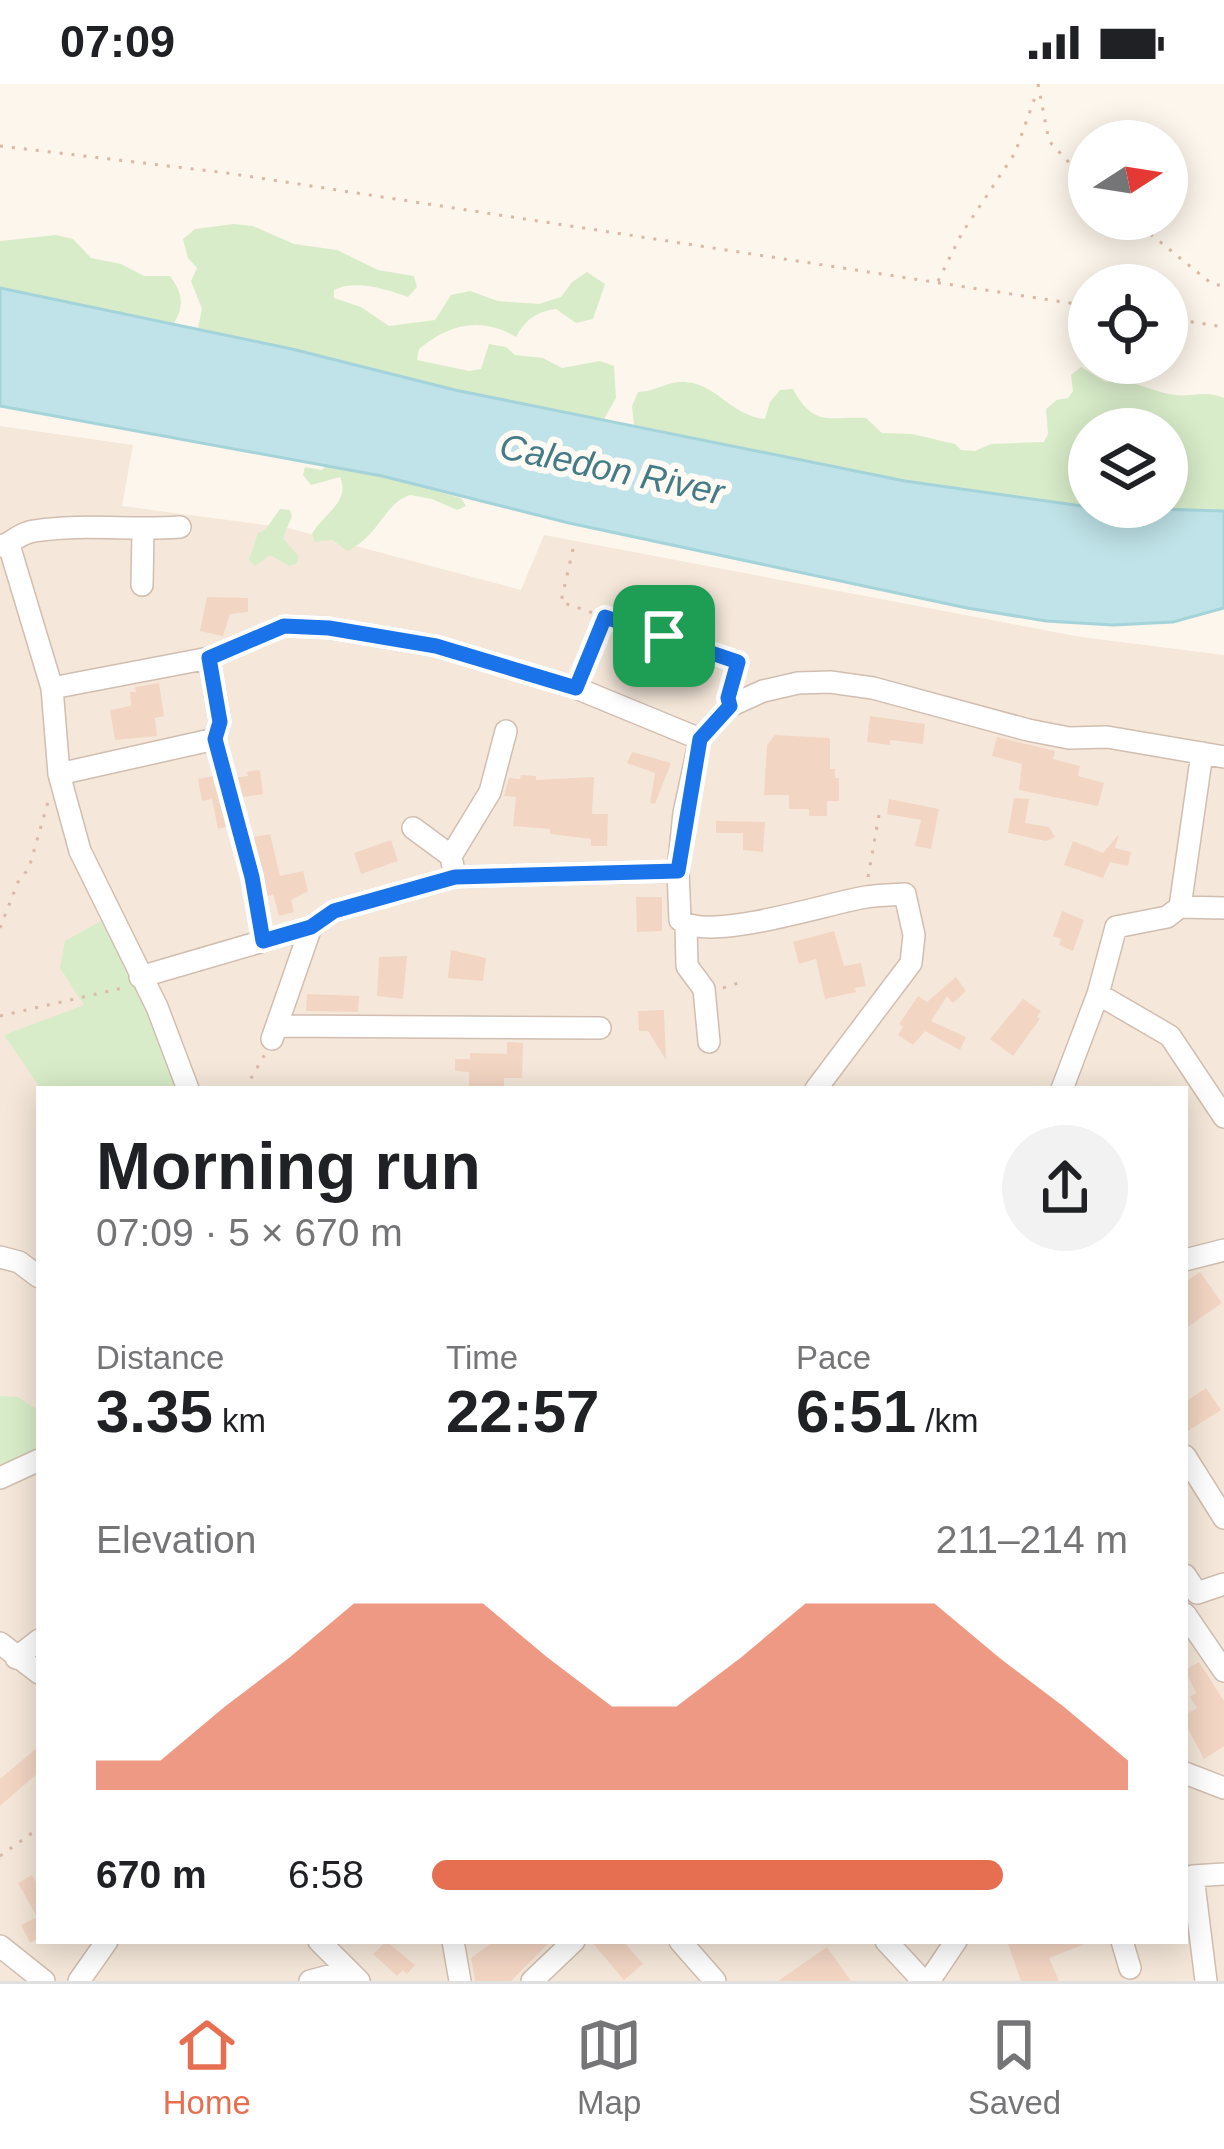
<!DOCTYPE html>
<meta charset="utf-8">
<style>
:root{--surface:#fff;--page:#f2f2f2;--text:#202124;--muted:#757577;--line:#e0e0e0;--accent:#e76f51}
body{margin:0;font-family:Helvetica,sans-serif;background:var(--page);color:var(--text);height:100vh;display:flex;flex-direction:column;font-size:45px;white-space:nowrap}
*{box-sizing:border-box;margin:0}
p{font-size:39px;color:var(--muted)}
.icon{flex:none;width:66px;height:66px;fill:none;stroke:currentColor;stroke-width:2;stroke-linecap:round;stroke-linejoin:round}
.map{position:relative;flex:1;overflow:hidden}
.panel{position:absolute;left:36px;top:1002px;width:1152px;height:858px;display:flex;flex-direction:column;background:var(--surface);border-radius:0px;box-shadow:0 6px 30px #0003}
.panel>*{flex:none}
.needle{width:78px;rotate:78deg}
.tools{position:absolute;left:1068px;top:36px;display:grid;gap:24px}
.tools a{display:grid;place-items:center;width:120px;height:120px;border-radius:50%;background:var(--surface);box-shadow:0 6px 30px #0003;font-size:60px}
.pin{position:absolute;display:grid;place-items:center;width:102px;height:102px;color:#fff;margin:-51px;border-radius:24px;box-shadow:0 6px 18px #0006}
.round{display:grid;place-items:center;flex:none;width:126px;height:126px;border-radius:63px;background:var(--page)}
.head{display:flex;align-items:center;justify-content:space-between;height:204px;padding:0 60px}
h1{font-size:66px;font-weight:800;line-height:90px}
.metrics{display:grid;grid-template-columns:repeat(3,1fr);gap:18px;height:204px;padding:12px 60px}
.metrics div{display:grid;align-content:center}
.metrics b{font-size:60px;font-weight:800}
.metrics small{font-size:33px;font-weight:400}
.metrics p{font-size:33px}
.chart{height:336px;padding:24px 60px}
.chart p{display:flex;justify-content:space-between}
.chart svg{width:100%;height:216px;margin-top:12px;fill:var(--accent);opacity:.7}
ul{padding:0 60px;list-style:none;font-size:39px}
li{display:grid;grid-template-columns:192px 144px 1fr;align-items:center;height:90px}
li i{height:30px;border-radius:15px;background:var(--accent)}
.status{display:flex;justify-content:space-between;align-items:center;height:84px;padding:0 60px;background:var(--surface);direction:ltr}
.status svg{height:33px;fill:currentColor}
.tabs{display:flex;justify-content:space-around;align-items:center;height:168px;border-top:3px solid var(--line);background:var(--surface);font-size:33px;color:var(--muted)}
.tabs a{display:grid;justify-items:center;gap:6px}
.tabs .current{color:var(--accent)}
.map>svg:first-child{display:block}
.residential{fill:#f5e8da;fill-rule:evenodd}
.green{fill:#d8ecc9}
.water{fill:#bfe3e8;stroke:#a5d3da;stroke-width:3}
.building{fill:#f3d5c3}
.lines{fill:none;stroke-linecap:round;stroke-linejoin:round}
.minor-casing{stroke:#d1beb0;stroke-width:24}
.path{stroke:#d9b8a5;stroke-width:3;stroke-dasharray:3 9;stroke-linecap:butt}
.minor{stroke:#fff;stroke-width:21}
.route-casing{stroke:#fff;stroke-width:24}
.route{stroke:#1a73e8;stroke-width:15}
.labels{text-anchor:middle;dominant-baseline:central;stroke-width:12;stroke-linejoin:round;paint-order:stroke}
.water-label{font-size:36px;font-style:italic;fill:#437c86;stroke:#fffaf3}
</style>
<div class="status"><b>07:09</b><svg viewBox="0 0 49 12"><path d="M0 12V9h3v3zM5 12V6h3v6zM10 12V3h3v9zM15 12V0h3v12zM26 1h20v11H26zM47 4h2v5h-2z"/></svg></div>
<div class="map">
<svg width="1224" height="1897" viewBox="0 0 1224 1897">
<rect width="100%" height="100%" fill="#fdf6ec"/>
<path class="residential" d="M0,342L133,361L122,422L288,444L521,506L544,451L1081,553L1224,571V1897H0ZM39,1005H1185V1857H39Z"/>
<path class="green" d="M234,140L253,142L294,160L337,166L378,186L414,192L417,203L408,213C387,205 354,195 334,206V214L361,223L389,242L435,236L451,211L470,207L498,217L539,220L561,213L572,198L587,188L605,200L593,235L576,239L556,225C536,228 526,235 516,253C482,233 450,239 419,265L417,276L469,287L481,285L489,260L506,263L515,271L543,274L562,284L600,277L614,282L616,314L604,335L455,306L198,244L202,225L191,197L197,184L188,174L183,155L195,145Z
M56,151L73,155L91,174L121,180L144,192H170C182,208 185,221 174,239L0,204V157Z
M1081,283L1106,298C1132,293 1150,308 1175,311C1194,313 1205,306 1224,314V427L1096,423H1167V345H1089V423L905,397L634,341L632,322L638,308C655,308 669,296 686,298C718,301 730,331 765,335L770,318L780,306L793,305C814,344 829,332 866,334L882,349L912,350L955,360L961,366L975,367L991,360L1044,358L1048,350L1046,325L1057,316L1068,314L1073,307L1071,291Z
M329,378L461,414L466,422L457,426L432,415L410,411C383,420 380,452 347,467L333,456L315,458L312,450C323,430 351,418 340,393L311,401L303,391L305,383L322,386Z
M280,425L290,426L292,432L283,454L299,473L296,480L289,482L270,471L255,482L249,476L258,449L265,446Z
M101,837C128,889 167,946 174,1005H41L4,951L84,921L60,884L65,857Z
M0,1312L18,1313L39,1327V1370L0,1386Z"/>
<path class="water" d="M0,204L292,265L455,306L905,397L1089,423L1224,427V524L1173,538L1113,541L1046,537L967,524L569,439L382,392L0,322Z"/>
<path class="building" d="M207,513L248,514V528L230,530L223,552L200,547Z
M159,599L164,632L155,634L157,652L115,656L110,626L131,622L130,608H136L135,603Z
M870,632L925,640L923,660L890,656V661L867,658Z
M775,651L830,654V685H835V694H839V717H827V732H809V725H789V711H764L767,661Z
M997,653L1055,667L1053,675L1080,682L1078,692L1104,699L1098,722L1019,706L1022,680L992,672Z
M632,668L671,679L655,720L650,719L655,689L627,679Z
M260,686L263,710L225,716L230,742L218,745L212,715L202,717L198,695L219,691L220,696L248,692L247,688Z
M521,691L536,692V696L594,693L592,730H608L607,762H591V755L550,750V745L513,742L516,713L504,712L509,694L520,695Z
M1014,714L1029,715L1025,739L1049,743L1055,753L1046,757L1008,749Z
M889,715L939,725L931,765L915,762L921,736L887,730Z
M716,737L765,738L763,768L743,766V749H716Z
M270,750L280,792L303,787L308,807L291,816L294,828L279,832L273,810L268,812L253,762L254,753Z
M1119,750L1115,764L1131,768L1128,782L1110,778L1103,794L1064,781L1073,757L1103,769Z
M391,756L398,777L361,790L354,769Z
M636,813H662V847L637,848Z
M1062,827L1084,836L1073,867L1059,861L1061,855L1053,852Z
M834,847L844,882L861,879L866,902L855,904L856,908L825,915L816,875L799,880L793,858Z
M451,866L486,874L483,897L448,894Z
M407,872L403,915L377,912L379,873Z
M956,893L966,907L953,919L947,912L931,937L966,953L960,966L925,947L913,961L898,951L903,943L899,940L918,912L927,918Z
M307,910L359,912L358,928L306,927Z
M1023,915L1041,927L1037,933L1040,935L1013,972L990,955Z
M664,926L666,976L648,947H639L638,927Z
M507,958L523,959L522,994H504V1005H469V988L455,987V975H470V969L507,970Z
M1200,1188L1222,1219L1185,1245V1198Z
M1206,1304L1221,1326L1185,1349V1318Z
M1199,1578L1224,1617V1662L1204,1675L1185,1639V1631L1197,1624L1190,1613L1196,1609L1185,1586Z
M39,1662V1688L0,1722V1695Z
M32,1791L39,1804V1854L30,1859L21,1841L37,1833L18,1799Z
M386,1857L415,1881L407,1890L403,1886L397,1892L373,1870Z
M494,1857H551L511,1897H475L471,1874Z
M591,1857H623L643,1880L624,1896Z
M1007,1857H1089L1090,1858L1049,1874L1059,1897H1021Z
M827,1863L851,1897H778Z"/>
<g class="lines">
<defs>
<path id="minor" d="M9,461L52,604L59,690L80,767L157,923L188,1005
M1,462C13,459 19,449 34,447C83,439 132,447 180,443
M142,501L143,446
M52,604L209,574L284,542L329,544L436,562L576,604L700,655
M1202,669L1180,823L1224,824
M59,690L215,655L220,638L209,574
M413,744L451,772
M455,793L451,772L490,708L506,647
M686,842L687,882L704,905L709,958
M140,893L311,843L334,827L455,793L678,787
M1098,910L1170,952L1224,1033
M278,942L600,944
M272,955L311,843
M816,1005L911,879L914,851L906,815L905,810C892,811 879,811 866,813C828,819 708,859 680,836L678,787L684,729L700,655L730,622L763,607L798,599L830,598L873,604L1028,646L1069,654L1107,653L1224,673
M1062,1005L1098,910L1116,843L1167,833L1180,823
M0,1173L19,1178L39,1193
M1185,1176L1224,1166
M1185,1372L1224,1434
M0,1394L39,1376
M1185,1491L1197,1509L1224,1500
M1185,1530L1224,1587
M0,1559L39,1589
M16,1574L39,1556
M1185,1689L1224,1704
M319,1857L359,1897
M453,1857L460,1897
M680,1857L715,1897
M886,1857L923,1897
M1122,1857L1130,1884
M0,1862L44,1897
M79,1897L107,1857
M310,1897L348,1887
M532,1897L574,1857
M929,1897L956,1857
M1206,1897L1193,1792L1224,1790"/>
</defs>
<use href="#minor" class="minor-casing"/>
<path class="path" d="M1038,0L1049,57L1089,100
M0,62L227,89L1089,222
M1132,135L1212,200L1224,202
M938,197L962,149L1015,69L1037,8
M1167,234L1224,243
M573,465L561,518L605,533L582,588
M605,533L738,578L731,603
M221,674L260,840
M868,793L879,731
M0,844L18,798L29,784L48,718
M723,904L738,899
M0,932L127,903
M245,1005L265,970
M0,1772L39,1744"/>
<use href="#minor" class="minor"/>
</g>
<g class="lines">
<defs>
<path id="route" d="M605,533L738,578L728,614L730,622L700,655L678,787L455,793L334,827L311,843L263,857L252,793L215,655L220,638L209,574L284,542L329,544L436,562L576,604Z"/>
</defs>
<use href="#route" class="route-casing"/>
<use href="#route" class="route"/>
</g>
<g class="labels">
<g class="water-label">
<text transform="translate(612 385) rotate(12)">Caledon River</text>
</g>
</g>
</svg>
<div class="tools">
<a><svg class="needle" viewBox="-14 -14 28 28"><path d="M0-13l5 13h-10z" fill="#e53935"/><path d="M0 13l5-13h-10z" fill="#757577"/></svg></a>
<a><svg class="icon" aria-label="locate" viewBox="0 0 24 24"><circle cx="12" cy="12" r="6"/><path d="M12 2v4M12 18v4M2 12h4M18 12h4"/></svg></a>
<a><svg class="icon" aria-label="layers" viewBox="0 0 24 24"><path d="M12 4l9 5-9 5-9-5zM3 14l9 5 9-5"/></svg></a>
</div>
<div class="pin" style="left:664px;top:552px;background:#1e9e55"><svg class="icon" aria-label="arrive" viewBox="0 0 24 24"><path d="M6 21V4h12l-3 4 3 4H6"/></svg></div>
<section class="panel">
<div class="head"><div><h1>Morning run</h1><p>07:09 · 5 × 670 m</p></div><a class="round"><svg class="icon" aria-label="share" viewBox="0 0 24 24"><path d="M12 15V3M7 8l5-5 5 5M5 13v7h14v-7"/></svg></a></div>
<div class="metrics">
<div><p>Distance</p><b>3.35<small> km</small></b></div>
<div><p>Time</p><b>22:57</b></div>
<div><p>Pace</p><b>6:51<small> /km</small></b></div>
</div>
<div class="chart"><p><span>Elevation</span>211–214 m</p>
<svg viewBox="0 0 160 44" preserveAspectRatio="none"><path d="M0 44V38L10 38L20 27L30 17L40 6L50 6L60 6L70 17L80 27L90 27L100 17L110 6L120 6L130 6L140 17L150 27L160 38V44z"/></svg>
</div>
<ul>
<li><b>670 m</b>6:58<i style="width:82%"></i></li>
</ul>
</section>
</div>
<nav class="tabs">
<a class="current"><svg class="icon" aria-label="home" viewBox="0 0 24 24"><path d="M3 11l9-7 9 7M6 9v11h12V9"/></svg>Home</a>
<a><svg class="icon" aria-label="map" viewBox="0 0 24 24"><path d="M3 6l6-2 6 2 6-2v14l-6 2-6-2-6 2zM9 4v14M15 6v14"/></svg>Map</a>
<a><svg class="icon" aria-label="saved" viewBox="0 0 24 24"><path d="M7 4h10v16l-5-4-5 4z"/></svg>Saved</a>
</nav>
